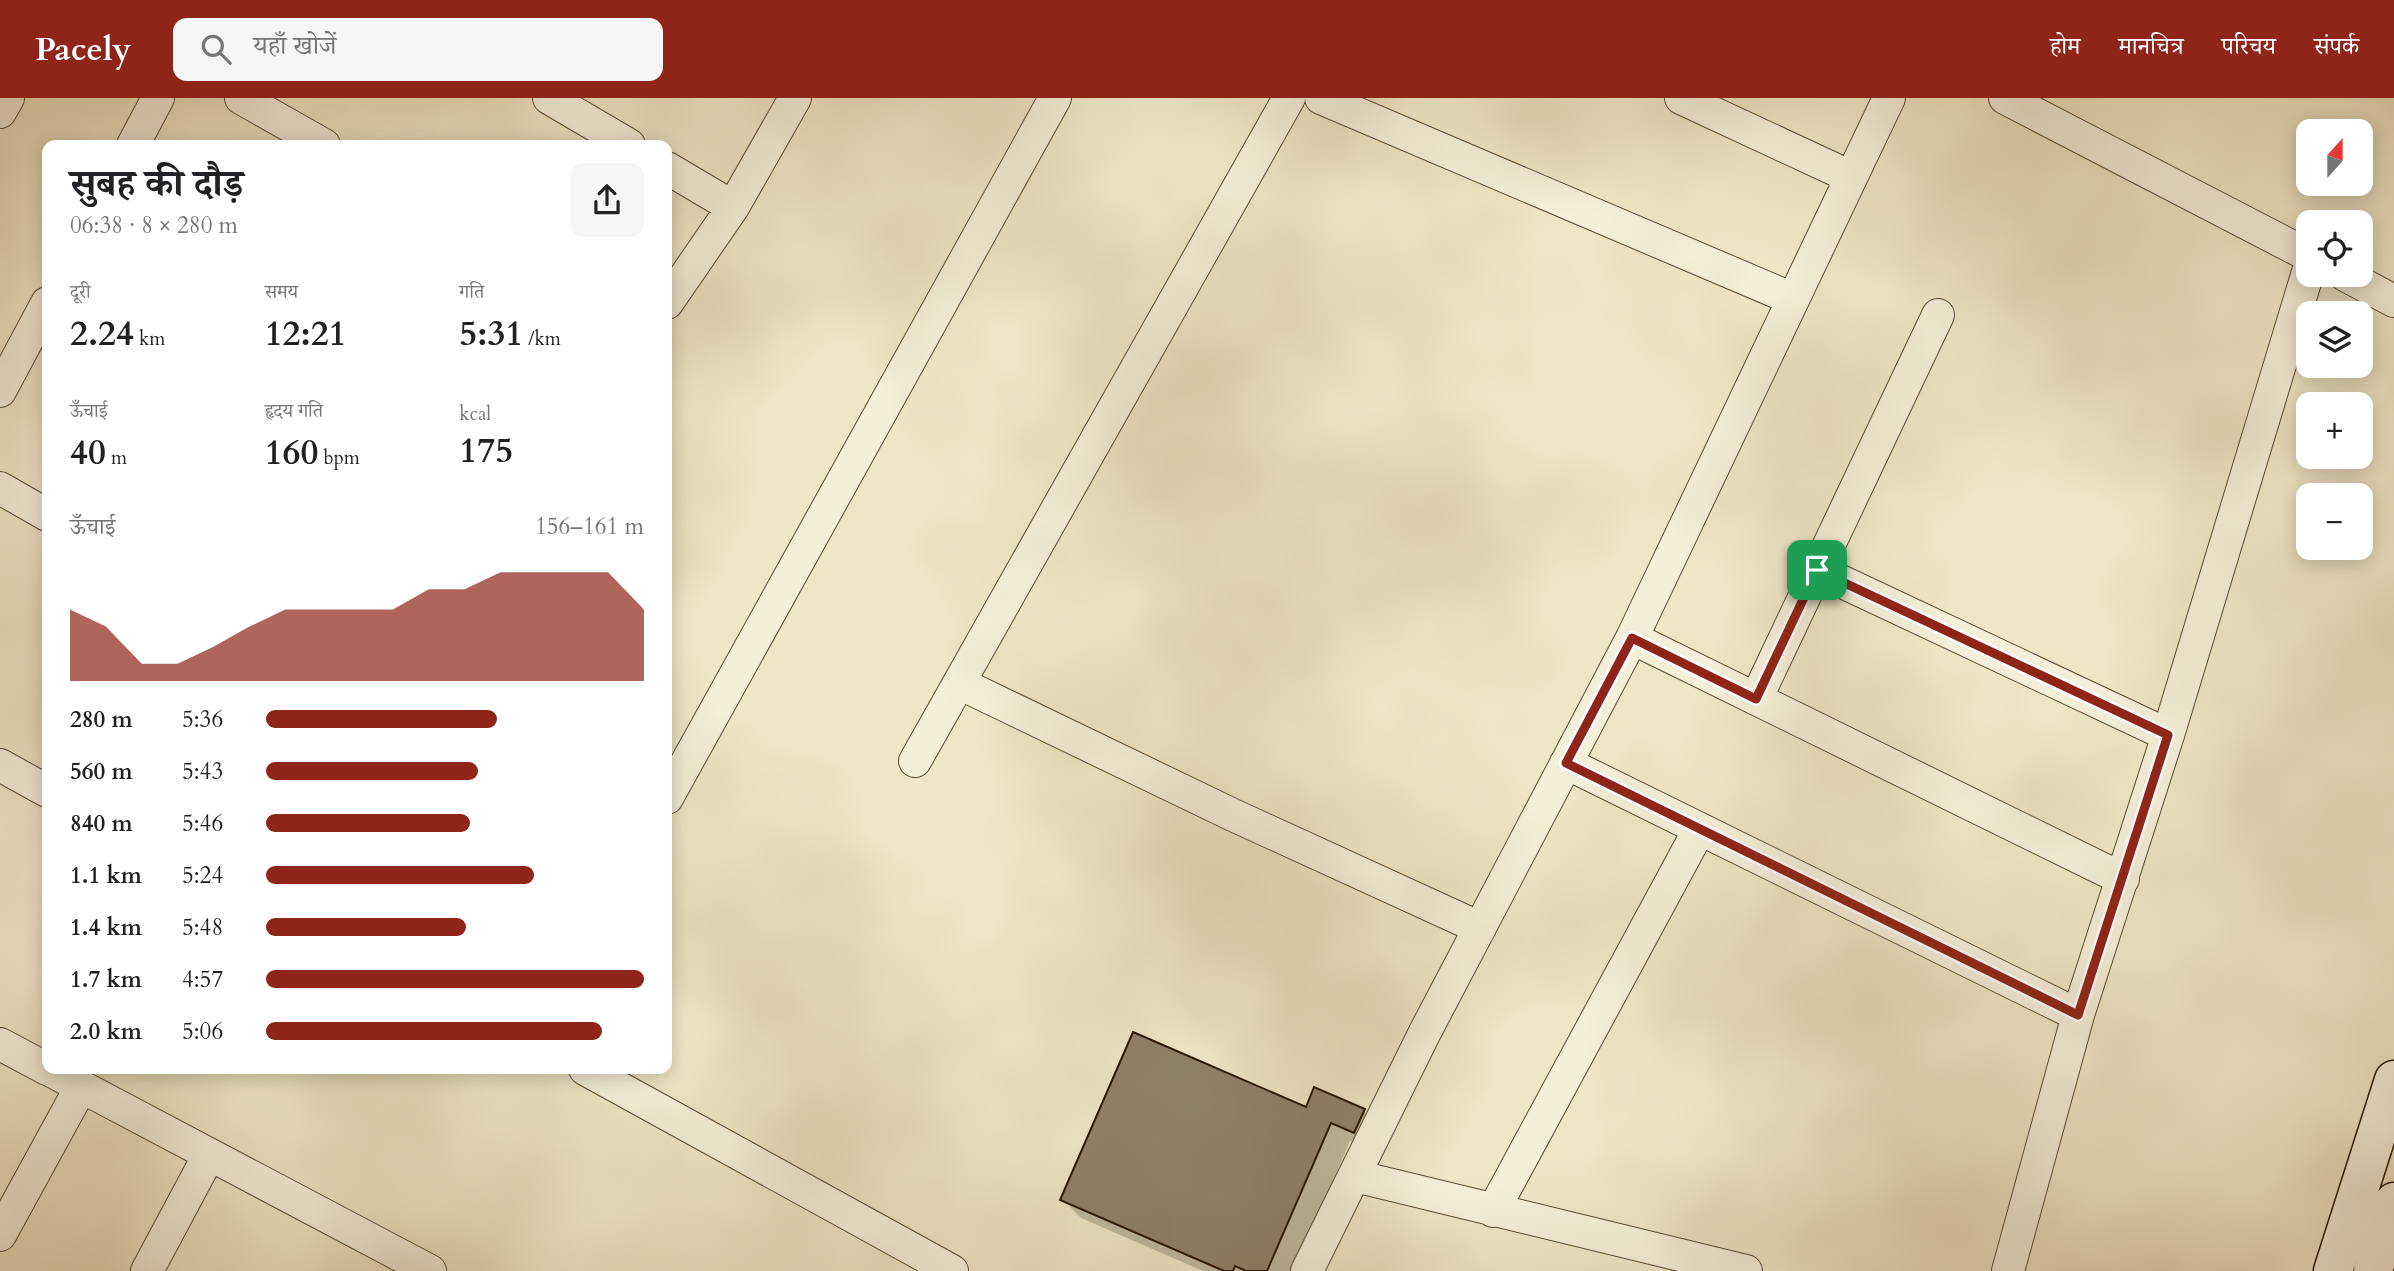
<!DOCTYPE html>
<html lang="hi">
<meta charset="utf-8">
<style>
:root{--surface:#fff;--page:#f6f6f6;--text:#202124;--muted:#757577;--accent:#8f2418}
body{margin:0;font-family:Cardo,"Noto Serif Devanagari",serif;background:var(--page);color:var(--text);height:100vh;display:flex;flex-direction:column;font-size:26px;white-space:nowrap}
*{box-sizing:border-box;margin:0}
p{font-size:23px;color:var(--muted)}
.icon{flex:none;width:38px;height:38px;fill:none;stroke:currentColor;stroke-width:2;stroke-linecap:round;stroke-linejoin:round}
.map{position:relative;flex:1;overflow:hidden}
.panel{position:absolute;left:42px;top:42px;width:630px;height:934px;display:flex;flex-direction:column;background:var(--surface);border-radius:14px;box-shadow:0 4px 18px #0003}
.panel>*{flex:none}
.needle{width:46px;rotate:21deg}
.fabs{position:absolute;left:2296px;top:21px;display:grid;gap:14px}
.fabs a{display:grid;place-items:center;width:77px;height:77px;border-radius:14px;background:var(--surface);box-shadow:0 4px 18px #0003;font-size:35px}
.pin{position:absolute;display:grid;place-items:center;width:60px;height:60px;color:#fff;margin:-30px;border-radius:14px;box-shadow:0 4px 10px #0006}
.round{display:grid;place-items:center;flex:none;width:74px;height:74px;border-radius:14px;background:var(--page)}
.headline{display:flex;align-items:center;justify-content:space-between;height:119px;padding:0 28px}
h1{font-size:38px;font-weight:700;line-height:52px}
.figures{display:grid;grid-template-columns:repeat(3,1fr);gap:10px;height:119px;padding:7px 28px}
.figures div{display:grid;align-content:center}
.figures b{font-size:35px;font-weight:700}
.figures small{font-size:19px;font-weight:400}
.figures p{font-size:19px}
.chart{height:196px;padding:14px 28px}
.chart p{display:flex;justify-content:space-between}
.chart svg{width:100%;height:126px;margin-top:7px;fill:var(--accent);opacity:.7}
ul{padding:0 28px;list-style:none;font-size:23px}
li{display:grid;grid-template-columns:112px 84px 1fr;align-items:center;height:52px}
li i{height:18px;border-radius:9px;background:var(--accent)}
header{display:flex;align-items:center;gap:42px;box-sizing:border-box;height:98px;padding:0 35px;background:var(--accent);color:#fff}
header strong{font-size:33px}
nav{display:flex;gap:38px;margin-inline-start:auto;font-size:24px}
.search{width:490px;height:63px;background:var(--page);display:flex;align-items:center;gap:18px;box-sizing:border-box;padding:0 24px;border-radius:14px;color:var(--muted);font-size:26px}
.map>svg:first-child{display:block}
.shadow{fill:#0003}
.building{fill:#8f8167;stroke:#281402;stroke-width:2}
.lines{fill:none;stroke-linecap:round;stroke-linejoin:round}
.street-casing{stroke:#5a4833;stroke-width:34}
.secondary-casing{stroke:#281402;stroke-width:41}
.street{stroke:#f5efd9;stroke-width:32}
.secondary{stroke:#f5efd9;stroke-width:38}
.route-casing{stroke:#fff;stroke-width:14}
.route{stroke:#8f2418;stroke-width:9}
</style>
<header>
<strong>Pacely</strong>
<div class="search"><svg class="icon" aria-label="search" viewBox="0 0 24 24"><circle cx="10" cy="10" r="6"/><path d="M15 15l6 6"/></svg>यहाँ खोजें</div>
<nav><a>होम</a><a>मानचित्र</a><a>परिचय</a><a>संपर्क</a></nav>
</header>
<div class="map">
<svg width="2394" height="1173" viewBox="0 0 2394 1173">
<rect width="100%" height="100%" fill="#efe6c5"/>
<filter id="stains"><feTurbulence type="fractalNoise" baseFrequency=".00286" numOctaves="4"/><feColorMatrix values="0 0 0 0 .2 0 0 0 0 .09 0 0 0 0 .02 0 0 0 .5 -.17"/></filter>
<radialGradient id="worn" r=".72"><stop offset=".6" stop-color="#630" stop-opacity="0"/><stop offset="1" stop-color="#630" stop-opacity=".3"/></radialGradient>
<path class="shadow" d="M1307,1012L1364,1013L1382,1031L1373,1053L1350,1043L1294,1173H1203L1081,1120L1062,1101Z"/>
<path class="building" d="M1133,934L1306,1009L1314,989L1365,1011L1354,1035L1331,1025L1267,1173H1246L1235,1168L1233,1173H1224L1060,1102Z"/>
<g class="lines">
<defs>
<path id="street" d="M241,0L324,47
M549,0L629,47
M1321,0L1793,201
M1681,0L1851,79
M2005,0L2308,157
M0,14L8,0
M133,47L158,0
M667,70L733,109
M2345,177L2394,203
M667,205L733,109L795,0
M0,293L47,205
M0,390L47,417
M1817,472L2168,637
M1632,540L2123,781
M959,585L1233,717L1480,830
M1756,601L1938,217
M915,663L1289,0
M1566,665L2078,917
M0,667L47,693
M667,700L1055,0
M0,946L47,971
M48,971L430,1173
M585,971L952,1173
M1355,1078L1746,1173
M1493,1113L1699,732
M0,1137L81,989
M147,1173L209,1057
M1307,1173L1425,934L1632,540L1889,0
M2008,1173L2078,917L2168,637L2308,174"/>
<path id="secondary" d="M2333,1173L2394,982
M2373,1173L2394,1104"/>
</defs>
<use href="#street" class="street-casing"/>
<use href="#secondary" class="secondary-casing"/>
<use href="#street" class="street"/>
<use href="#secondary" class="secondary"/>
</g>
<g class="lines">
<defs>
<path id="route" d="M1817,472L2168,637L2078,917L1566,665L1632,540L1756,601Z"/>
</defs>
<use href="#route" class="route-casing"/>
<use href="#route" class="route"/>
</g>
<rect width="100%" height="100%" filter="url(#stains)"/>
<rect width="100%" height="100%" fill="url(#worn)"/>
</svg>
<div class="fabs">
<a><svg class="needle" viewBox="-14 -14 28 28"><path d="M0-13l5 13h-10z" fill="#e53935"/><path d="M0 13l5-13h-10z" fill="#757577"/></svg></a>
<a><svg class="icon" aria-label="locate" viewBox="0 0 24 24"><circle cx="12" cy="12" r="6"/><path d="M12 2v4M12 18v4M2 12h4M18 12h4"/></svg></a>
<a><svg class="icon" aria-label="layers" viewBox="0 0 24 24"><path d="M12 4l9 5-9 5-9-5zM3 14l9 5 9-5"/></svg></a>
<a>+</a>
<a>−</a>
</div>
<div class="pin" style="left:1817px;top:472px;background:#1e9e55"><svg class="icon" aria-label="arrive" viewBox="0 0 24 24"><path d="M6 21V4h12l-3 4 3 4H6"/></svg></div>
<section class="panel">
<div class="headline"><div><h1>सुबह की दौड़</h1><p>06:38 · 8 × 280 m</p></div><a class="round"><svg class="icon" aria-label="share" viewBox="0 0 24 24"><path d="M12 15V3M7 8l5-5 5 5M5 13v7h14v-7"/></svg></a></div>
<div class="figures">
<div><p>दूरी</p><b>2.24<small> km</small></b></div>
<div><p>समय</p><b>12:21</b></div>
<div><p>गति</p><b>5:31<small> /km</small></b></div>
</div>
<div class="figures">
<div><p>ऊँचाई</p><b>40<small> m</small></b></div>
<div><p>हृदय गति</p><b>160<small> bpm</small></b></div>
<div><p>kcal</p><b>175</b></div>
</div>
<div class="chart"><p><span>ऊँचाई</span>156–161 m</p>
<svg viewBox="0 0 160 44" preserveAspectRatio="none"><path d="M0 44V19L10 25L20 38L30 38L40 32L50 25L60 19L70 19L80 19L90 19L100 12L110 12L120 6L130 6L140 6L150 6L160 19V44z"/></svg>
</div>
<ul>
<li><b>280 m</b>5:36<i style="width:61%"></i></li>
<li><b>560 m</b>5:43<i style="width:56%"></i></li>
<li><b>840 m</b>5:46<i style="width:54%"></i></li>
<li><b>1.1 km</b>5:24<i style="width:71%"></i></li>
<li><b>1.4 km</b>5:48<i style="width:53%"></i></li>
<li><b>1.7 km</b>4:57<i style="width:100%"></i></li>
<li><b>2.0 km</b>5:06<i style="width:89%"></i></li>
</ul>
</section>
</div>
